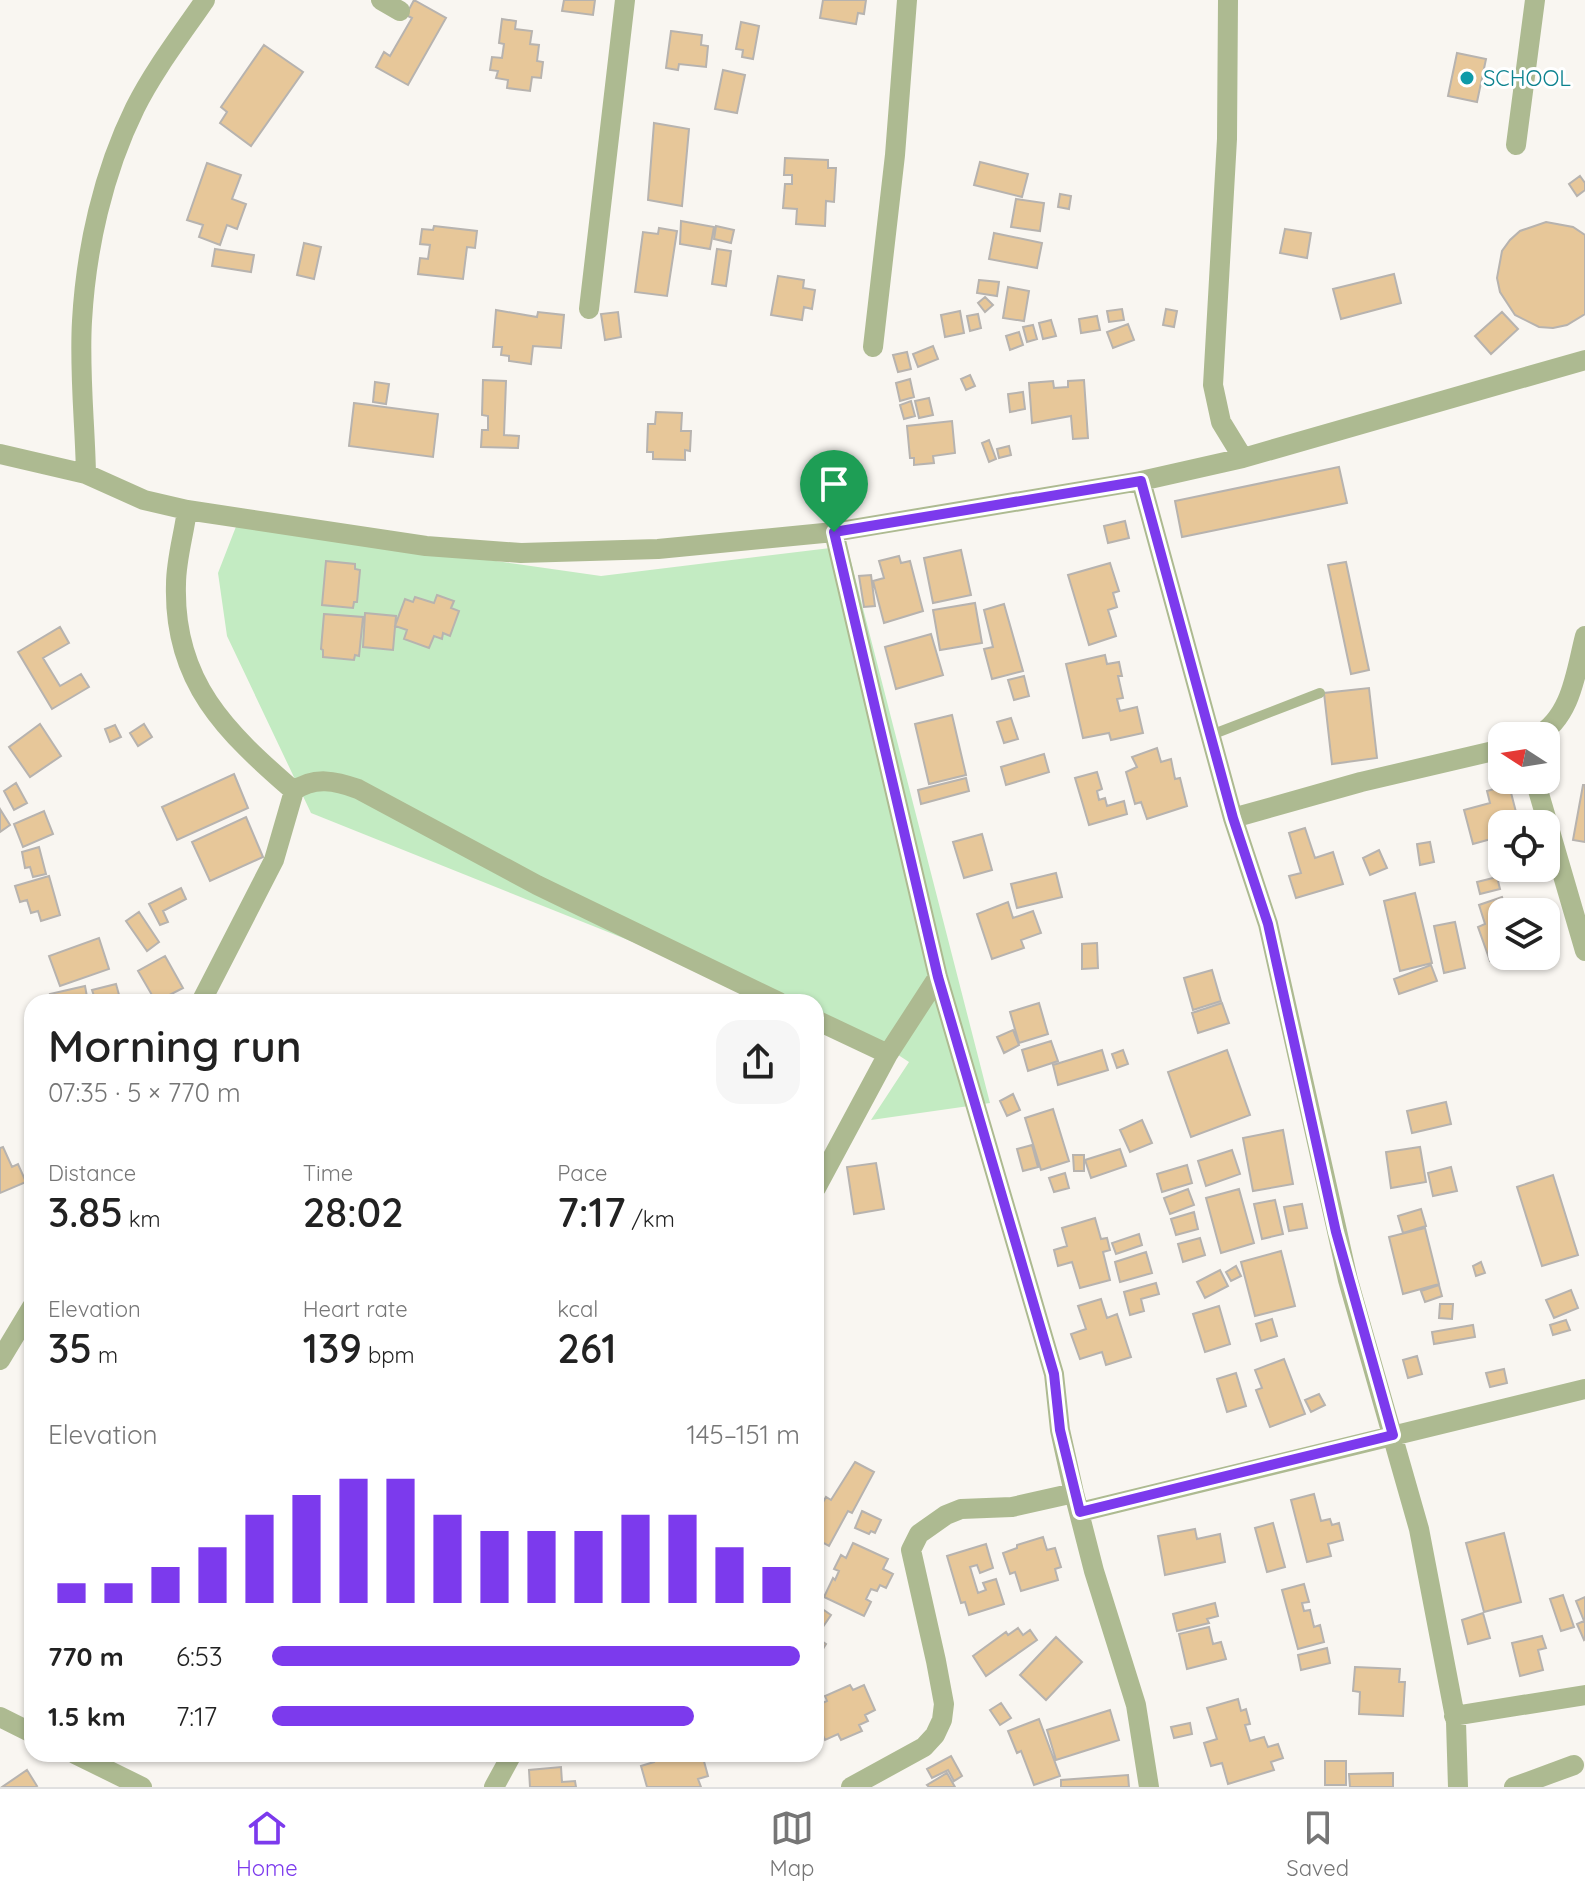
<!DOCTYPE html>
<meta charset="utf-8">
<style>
:root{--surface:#fff;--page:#f6f6f6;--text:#222;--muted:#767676;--line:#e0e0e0;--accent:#7c3aed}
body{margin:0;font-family:Quicksand,sans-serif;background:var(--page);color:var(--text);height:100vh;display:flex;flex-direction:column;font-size:30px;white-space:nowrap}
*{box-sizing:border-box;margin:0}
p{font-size:26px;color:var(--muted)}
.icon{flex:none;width:44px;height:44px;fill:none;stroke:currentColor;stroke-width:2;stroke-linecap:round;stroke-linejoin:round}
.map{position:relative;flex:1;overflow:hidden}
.sheet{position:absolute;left:24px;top:994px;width:800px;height:768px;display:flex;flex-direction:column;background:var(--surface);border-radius:24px;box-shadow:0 2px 6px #0004}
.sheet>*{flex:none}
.needle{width:52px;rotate:282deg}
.fabs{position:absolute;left:1488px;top:722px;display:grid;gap:16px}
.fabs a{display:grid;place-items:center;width:72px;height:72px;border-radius:16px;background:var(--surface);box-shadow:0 2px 6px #0004;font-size:40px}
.pin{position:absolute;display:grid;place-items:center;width:68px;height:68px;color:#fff;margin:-82px -34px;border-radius:50% 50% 50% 0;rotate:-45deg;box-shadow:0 0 8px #0007}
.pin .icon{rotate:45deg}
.round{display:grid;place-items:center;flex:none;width:84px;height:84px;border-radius:24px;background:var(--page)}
.overview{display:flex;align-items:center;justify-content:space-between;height:136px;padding:0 24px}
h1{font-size:44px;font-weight:600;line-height:60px}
.metrics{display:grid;grid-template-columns:repeat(3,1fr);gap:12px;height:136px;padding:8px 24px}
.metrics div{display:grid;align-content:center}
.metrics b{font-size:40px;font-weight:600}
.metrics small{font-size:22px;font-weight:400}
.metrics p{font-size:22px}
.chart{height:224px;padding:16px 24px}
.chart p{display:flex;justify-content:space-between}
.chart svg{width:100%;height:144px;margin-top:8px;stroke:var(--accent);stroke-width:6}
ul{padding:0 24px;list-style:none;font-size:26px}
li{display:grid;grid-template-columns:128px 96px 1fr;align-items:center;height:60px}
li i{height:20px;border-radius:10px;background:var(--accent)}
.tabs{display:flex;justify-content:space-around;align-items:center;height:112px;border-top:2px solid var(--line);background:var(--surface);font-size:22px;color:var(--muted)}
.tabs a{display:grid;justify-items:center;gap:4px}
.tabs .current{color:var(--accent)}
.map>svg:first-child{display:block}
.green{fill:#c3ebc2}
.building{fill:#e7c799;stroke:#b7b3af;stroke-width:2}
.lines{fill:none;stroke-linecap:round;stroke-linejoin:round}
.lane{stroke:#adba91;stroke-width:10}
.street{stroke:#adba91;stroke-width:20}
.route-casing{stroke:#fff;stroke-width:16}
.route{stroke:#7c3aed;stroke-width:10}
.culture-dot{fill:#0f9aa8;stroke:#fff;stroke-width:3}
.labels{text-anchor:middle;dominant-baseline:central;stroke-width:6;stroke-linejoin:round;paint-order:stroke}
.culture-label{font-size:22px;fill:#0d838f;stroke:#fff;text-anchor:start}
</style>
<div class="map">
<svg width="1585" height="1787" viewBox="0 0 1585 1787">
<rect width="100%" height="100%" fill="#f9f6f1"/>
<path class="green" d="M237,524L601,576L847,546L990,1103L871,1120L909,1062L892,1051L816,1022V1002H771L658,952L311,813L227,636L218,573Z"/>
<path class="building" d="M414,0L446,18L408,85L376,67L384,52L390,56L412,18L406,15Z
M564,0H595L593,15L562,11Z
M823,0H866L864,14L858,13L856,24L820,18Z
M502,19L516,21L515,29L532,31L530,44L539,45L537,61L543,62L541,78L532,77L530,91L507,88L508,80L496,78L498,71L490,70L492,57L502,58L504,44L499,43Z
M741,22L759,26L753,59L742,57L743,50L736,49Z
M671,31L702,35L701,45L708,46L706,67L679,64L678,70L666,68Z
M264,45L303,72L251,146L220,123L227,112L221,107Z
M1457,53L1486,59L1477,102L1448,96Z
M723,70L745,75L737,113L715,109Z
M654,123L689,129L682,206L648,200Z
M785,158L828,160V168H836L834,202L826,201L825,226L796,224L797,209L783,208L785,184H792V175H784Z
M980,162L1028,174L1022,197L974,185Z
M207,163L241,175L232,199L246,204L237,229L227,225L220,245L199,237L203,225L187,220Z
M1580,176L1585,183V190L1577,196L1569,184Z
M1060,194L1071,196L1069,209L1058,207Z
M1016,199L1044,203L1040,231L1011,227Z
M681,221L714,227L710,249L680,244Z
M1546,222L1573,227L1585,235V314L1567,325L1553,328L1539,327L1515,315L1500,292L1497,278L1502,251L1510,240L1520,231Z
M434,226L477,231L475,248L467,247L463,279L418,274L420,258L428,259L430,245L420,244L422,229L433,230Z
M716,226L734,230L731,243L714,239Z
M659,228L677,231L667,296L635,292L643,232L658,234Z
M1285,229L1311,233L1307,258L1280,253Z
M994,233L1042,243L1037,268L989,259Z
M304,243L321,247L314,279L297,275Z
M215,249L254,255L251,272L212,266Z
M717,249L731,251L726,286L712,284Z
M1394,274L1401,303L1341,319L1333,289Z
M778,276L804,280L803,288L815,290L812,309L804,307L802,320L771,315Z
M979,280L999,282L997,296L977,293Z
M1008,287L1029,291L1024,321L1003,318Z
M985,297L993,305L985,312L978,303Z
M1122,309L1124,320L1109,322L1107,311Z
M1166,309L1177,311L1174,327L1163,325Z
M496,310L537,317L538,312L564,315L561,348L533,346L531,364L509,361V356L501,355L502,347H493Z
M960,311L964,333L945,337L941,315Z
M618,312L621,337L605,340L601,314Z
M1502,312L1518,329L1491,354L1475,336Z
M978,314L981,328L970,331L967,316Z
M1097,316L1100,330L1081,333L1079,319Z
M1051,320L1056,336L1043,339L1039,323Z
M1128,324L1134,340L1113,348L1107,332Z
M1033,325L1037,339L1027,342L1023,327Z
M1019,332L1023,345L1010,350L1006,336Z
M933,346L938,359L918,367L913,354Z
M907,352L911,369L898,372L893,355Z
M970,375L975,386L966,390L961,379Z
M910,379L914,397L900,401L896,383Z
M483,380L506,381L504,435L519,436L518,448L481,447L482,430H488V416L482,415Z
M1084,380L1088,438L1073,439L1071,416L1032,423L1029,383L1053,381L1054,388L1068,387V381Z
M375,382L389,384L386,404L373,402Z
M1023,392L1025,409L1010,412L1008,394Z
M929,398L933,415L919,418L915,401Z
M911,401L915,416L904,419L900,405Z
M354,403L438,414L433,457L349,446Z
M656,412L682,413L681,431H691L690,451L685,450V460L653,459V452H647L648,424H655Z
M952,421L955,453L933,456L934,463L914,465V458H910L907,426Z
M989,440L996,459L989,462L982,443Z
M1009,446L1011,455L999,458L997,449Z
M1339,467L1347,503L1182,537L1175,501Z
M1125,521L1129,538L1108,543L1104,526Z
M961,550L971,595L933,603L924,558Z
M899,556L901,563L910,561L923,611L884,623L873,581L884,578L879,561Z
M326,561L355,564V569L360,570L357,602H354L353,608L322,605Z
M1346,562L1369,670L1351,674L1328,565Z
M1110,563L1119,591L1113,593L1117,607L1108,610L1116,636L1089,645L1068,575Z
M871,575L875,606L864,607L859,576Z
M437,595L454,601L451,608L459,611L450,636L443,633L442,639L434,636L429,648L404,639L407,630L395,626L405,599L413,602L415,597L434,603Z
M975,603L982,643L940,650L933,610Z
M1004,604L1023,671L992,679L984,649L993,647L984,610Z
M365,613L396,616L393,650L363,647Z
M324,614L363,617L359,656L355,655L354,660L323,657V650L321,649Z
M60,627L69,643L43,658L60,686L81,674L89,687L52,709L18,652Z
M931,634L943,675L896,689L885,647Z
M1105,655L1107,664L1119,662L1122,676H1118L1123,698L1117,699L1120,711L1137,707L1143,733L1111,740L1109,733L1083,738L1066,664Z
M1024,676L1029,696L1014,700L1008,680Z
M1369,688L1377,758L1332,764L1324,693Z
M952,715L966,775L929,784L915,724Z
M1011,718L1018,739L1004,743L997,722Z
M40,724L61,756L30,777L9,747Z
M144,724L152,737L138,746L130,733Z
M115,725L121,737L110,742L105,729Z
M1157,748L1161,762L1171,759L1175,779L1180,778L1187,806L1147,819L1141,802L1135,804L1126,772L1137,767L1132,757Z
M1044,754L1049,772L1006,785L1001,767Z
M1097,772L1102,789L1097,791L1099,800L1105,798L1107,806L1124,801L1127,814L1089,825L1075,778Z
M234,774L248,808L177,840L162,807Z
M966,778L969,791L921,804L918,790Z
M16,783L27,803L14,810L4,791Z
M1509,785L1516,812L1512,813L1515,824H1502V836L1473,844L1464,810L1490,803L1487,791Z
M1583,785H1585V842L1573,840Z
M0,809L10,825L0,832Z
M44,811L53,834L23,847L14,824Z
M246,817L263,857L210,881L192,842Z
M1305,828L1315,858L1333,852L1343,884L1296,898L1289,876L1301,873L1289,833Z
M982,834L992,870L964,878L953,842Z
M1430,842L1434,862L1420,865L1417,844Z
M39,847L46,874L33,877L30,867L25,868L22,852Z
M1379,850L1387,868L1370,875L1363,858Z
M1056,873L1062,897L1017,908L1011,884Z
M49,876L60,915L41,921L38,911L31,913L27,900L20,902L15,886Z
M1497,877L1500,889L1480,894L1477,882Z
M181,888L186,899L163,911L168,922L160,925L149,904Z
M1415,893L1432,963L1400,971L1384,901Z
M1502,897L1507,911L1525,905L1527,909L1543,903L1546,912H1502L1503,956L1490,961L1478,927L1485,924L1479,905Z
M1008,902L1013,918L1033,911L1041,933L1021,940L1024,948L992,959L977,914Z
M139,912L159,942L147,951L126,921Z
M1546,912L1555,938L1546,941Z
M1455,922L1465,968L1444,973L1434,926Z
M99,938L109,969L60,986L49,956Z
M1097,943L1098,968L1082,969V944Z
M165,956L183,988L156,1002L138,971Z
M1431,965L1437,981L1399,994L1394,979Z
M1212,970L1221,1001L1193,1010L1184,978Z
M116,984L121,1002H96L92,990Z
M85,986L88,1002H52L50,994Z
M1039,1003L1048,1034L1019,1043L1010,1012Z
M1222,1003L1229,1023L1198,1033L1192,1013Z
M1013,1030L1019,1045L1004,1053L997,1037Z
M1051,1041L1058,1061L1028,1071L1022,1050Z
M1102,1050L1108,1070L1058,1085L1053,1065Z
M1123,1050L1128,1064L1117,1068L1112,1054Z
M1227,1050L1250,1115L1191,1137L1168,1072Z
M1013,1094L1020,1110L1007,1116L1000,1101Z
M1446,1102L1451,1124L1412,1133L1407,1111Z
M1053,1109L1069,1161L1041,1170L1025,1118Z
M1142,1120L1152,1143L1130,1152L1120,1130Z
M1283,1130L1293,1184L1253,1191L1243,1138Z
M1032,1145L1038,1167L1023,1171L1017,1149Z
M3,1147L12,1167L18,1164L26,1182L0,1193V1148Z
M1420,1147L1426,1182L1391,1188L1386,1152Z
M1120,1149L1126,1166L1091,1178L1085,1160Z
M1232,1150L1240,1174L1206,1186L1198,1161Z
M1073,1155H1084V1171H1074Z
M876,1163L884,1209L854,1214L847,1167Z
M1187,1165L1192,1183L1162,1192L1157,1174Z
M1451,1167L1457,1191L1433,1196L1428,1173Z
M1065,1173L1069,1188L1054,1192L1049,1178Z
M1553,1175L1578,1255L1542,1266L1517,1187Z
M1188,1189L1194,1205L1170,1214L1164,1198Z
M1239,1189L1254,1243L1221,1253L1206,1198Z
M1275,1200L1283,1234L1262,1239L1254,1204Z
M1302,1204L1307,1228L1289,1231L1284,1207Z
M1421,1209L1426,1226L1403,1233L1398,1216Z
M1194,1212L1198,1229L1176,1235L1171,1219Z
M1095,1218L1101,1239L1107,1238L1110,1250L1103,1252L1110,1280L1080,1288L1072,1262L1058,1266L1054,1250L1067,1246L1062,1228Z
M1425,1228L1439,1284L1403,1294L1389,1237Z
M1139,1234L1142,1245L1116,1254L1112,1243Z
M1200,1238L1205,1255L1183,1262L1178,1244Z
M1281,1251L1295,1306L1255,1316L1241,1262Z
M1146,1252L1152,1273L1120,1282L1115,1262Z
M1481,1262L1485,1273L1476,1276L1473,1266Z
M1236,1266L1241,1276L1231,1281L1226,1272Z
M1220,1270L1228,1286L1205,1298L1197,1282Z
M1156,1283L1159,1294L1141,1299L1144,1311L1130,1315L1124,1292Z
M1439,1285L1442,1296L1425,1302L1421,1291Z
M1571,1290L1578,1308L1554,1318L1546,1300Z
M1101,1299L1107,1318L1117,1314L1131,1357L1106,1365L1102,1352L1080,1359L1071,1334L1086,1329L1078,1306Z
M1440,1304H1453L1452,1319L1439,1318Z
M1219,1306L1230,1344L1205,1352L1193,1314Z
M1272,1319L1277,1336L1261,1341L1256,1324Z
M1566,1320L1570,1330L1553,1335L1550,1325Z
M1473,1325L1475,1337L1434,1344L1432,1332Z
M1417,1356L1422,1374L1408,1378L1403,1360Z
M1284,1359L1305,1414L1270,1427L1256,1390L1262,1388L1255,1370Z
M1504,1369L1507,1383L1490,1387L1486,1373Z
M1236,1373L1246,1406L1227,1412L1217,1379Z
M1319,1394L1325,1405L1311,1412L1305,1400Z
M855,1462L874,1472L852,1513L848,1511L829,1546L816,1539V1523L821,1513L818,1511L826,1497L831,1500Z
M1314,1494L1321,1521L1330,1519L1332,1525L1339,1523L1343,1540L1328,1544L1331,1556L1307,1562L1291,1500Z
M862,1511L881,1520L875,1533L871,1531L869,1534L855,1528Z
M1273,1523L1285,1567L1267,1572L1255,1528Z
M1195,1529L1197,1539L1220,1534L1225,1562L1165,1575L1158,1536Z
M1504,1533L1521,1602L1484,1612L1466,1543Z
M1043,1537L1047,1550L1055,1548L1061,1567L1055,1569L1058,1580L1021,1591L1015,1572L1010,1574L1003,1553L1017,1548V1545Z
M853,1543L888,1559L883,1569L893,1574L886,1588L880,1585L877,1591L871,1589L866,1599L871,1602L864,1616L824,1597L833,1578L835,1580L839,1571L834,1569L841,1555L846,1558Z
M986,1544L993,1568L980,1573L977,1565L970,1567L978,1593L986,1590L983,1583L996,1579L1004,1604L969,1615L965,1602L961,1603L947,1556Z
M1304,1584L1309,1602L1302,1603L1304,1611L1310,1610L1314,1627L1320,1625L1324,1642L1298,1649L1282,1590Z
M1563,1595L1574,1627L1561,1631L1550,1599Z
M1585,1597V1639L1584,1640L1577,1624L1584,1621L1576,1601Z
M1215,1603L1218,1616L1207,1619L1209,1623L1177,1631L1173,1614Z
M818,1606L831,1615L816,1637V1609Z
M1483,1613L1490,1638L1468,1644L1462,1620Z
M1209,1627L1213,1644L1221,1642L1226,1659L1187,1669L1179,1634Z
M1018,1628L1023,1635L1030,1630L1037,1640L986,1676L973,1656L1006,1632L1008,1635Z
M1542,1636L1546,1648L1538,1650L1543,1670L1520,1676L1512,1643Z
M816,1637L826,1644L818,1657L816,1655Z
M1056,1637L1082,1662L1046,1700L1020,1675Z
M1327,1648L1330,1663L1301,1670L1298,1655Z
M1355,1667L1400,1669L1399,1682H1405L1403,1716L1359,1714L1360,1692L1353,1691Z
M850,1685L853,1690L864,1685L875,1710L865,1715L868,1721L859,1725L862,1731L841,1740L838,1734L825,1740L816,1720V1706L827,1701L825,1696Z
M1238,1699L1241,1711L1246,1709L1250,1724L1245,1725L1250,1741L1264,1737L1268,1747L1278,1744L1283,1758L1271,1762L1274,1770L1228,1784L1222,1763L1211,1766L1204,1743L1217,1739L1207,1708Z
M1001,1703L1011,1718L1000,1725L990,1710Z
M1110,1710L1119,1740L1056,1760L1047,1730Z
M1039,1719L1060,1776L1034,1785L1021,1751L1017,1753L1008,1731Z
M1190,1723L1192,1734L1174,1738L1171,1727Z
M652,1754H702L708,1776L698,1779L701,1787H647L641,1766L654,1762Z
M951,1756L962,1776L954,1781L948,1770L932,1778L927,1769Z
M1325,1761H1346V1785H1325Z
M561,1767L562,1782L575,1781L576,1787H530L529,1770Z
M27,1770L37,1786L35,1787H2Z
M947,1773L955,1787H929L927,1785Z
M1393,1773V1787H1350L1349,1774Z
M1128,1775L1129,1787H1061V1780Z"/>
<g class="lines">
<path class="lane" d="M1211,735L1320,693"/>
<path class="street" d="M381,0L400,11
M1228,0L1227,139L1213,385L1221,422L1243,458
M1516,145L1535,0
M589,309L625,0
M873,347L895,155L907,0
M0,454L86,474L144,500L187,510L426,546L521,553L658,549L834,532L1141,481L1243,458L1585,360
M86,474C85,423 79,372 82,321C86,249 103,173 135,108C154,70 181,35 205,0
M1141,481L1233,818L1268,924L1348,1280L1419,1529L1456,1722L1458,1787
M187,510C184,534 176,560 176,584C173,682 226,732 294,791
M834,532L938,977L1054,1374L1060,1430L1074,1493L1094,1571L1136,1705L1149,1787
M1537,736C1572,717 1576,670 1585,636
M1535,780L1585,951
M1233,818L1361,782L1502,749
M201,1002L274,860L294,791C314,776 336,781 358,789L537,885L779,1002
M816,1020L888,1054
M816,1188L888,1054L938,977
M0,1360L32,1307
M1080,1512L1585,1389
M1454,1716L1585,1695
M0,1717L32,1733
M75,1754L142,1787
M494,1787L512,1754
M851,1787L924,1747L935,1735L942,1720L944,1704L936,1661L911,1550L919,1534L946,1515L961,1509L1012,1507L1074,1493
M1514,1787L1574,1765"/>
</g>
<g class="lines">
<defs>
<path id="route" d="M1141,481L1233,818L1268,924L1336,1232L1393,1435L1080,1512L1060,1430L1054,1374L938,977L834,532Z"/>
</defs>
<use href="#route" class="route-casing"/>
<use href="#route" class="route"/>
</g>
<circle class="culture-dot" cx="1467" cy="78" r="8"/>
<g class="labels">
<g class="culture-label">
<text x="1483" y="78">SCHOOL</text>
</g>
</g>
</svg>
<div class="fabs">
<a><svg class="needle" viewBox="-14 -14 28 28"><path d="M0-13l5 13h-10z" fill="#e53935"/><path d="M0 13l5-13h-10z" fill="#767676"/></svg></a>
<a><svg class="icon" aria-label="locate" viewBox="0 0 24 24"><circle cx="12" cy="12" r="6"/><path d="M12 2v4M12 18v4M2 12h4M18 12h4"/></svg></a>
<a><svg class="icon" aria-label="layers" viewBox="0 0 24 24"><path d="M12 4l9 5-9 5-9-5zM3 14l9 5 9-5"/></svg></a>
</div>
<div class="pin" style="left:834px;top:532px;background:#1e9e55"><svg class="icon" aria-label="arrive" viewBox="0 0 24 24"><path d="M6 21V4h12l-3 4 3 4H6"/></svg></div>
<section class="sheet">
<div class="overview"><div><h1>Morning run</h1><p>07:35 · 5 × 770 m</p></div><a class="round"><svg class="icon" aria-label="share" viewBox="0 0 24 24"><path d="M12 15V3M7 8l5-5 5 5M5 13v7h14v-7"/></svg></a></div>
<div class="metrics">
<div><p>Distance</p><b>3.85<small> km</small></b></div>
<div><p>Time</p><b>28:02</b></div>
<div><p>Pace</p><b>7:17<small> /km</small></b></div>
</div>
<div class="metrics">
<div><p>Elevation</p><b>35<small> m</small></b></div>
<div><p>Heart rate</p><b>139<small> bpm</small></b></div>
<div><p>kcal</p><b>261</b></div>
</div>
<div class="chart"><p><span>Elevation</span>145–151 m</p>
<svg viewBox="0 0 160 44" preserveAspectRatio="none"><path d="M5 44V38M15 44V38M25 44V33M35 44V27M45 44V17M55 44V11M65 44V6M75 44V6M85 44V17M95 44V22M105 44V22M115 44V22M125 44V17M135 44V17M145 44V27M155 44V33"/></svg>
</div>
<ul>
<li><b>770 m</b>6:53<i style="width:100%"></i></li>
<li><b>1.5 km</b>7:17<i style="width:80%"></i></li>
</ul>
</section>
</div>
<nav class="tabs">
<a class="current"><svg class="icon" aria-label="home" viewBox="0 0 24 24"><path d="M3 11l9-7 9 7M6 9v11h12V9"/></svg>Home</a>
<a><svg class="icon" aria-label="map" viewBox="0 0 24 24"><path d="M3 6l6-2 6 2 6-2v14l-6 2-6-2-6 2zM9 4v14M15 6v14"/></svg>Map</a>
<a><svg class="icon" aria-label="saved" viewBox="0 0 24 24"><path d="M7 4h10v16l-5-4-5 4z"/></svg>Saved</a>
</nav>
